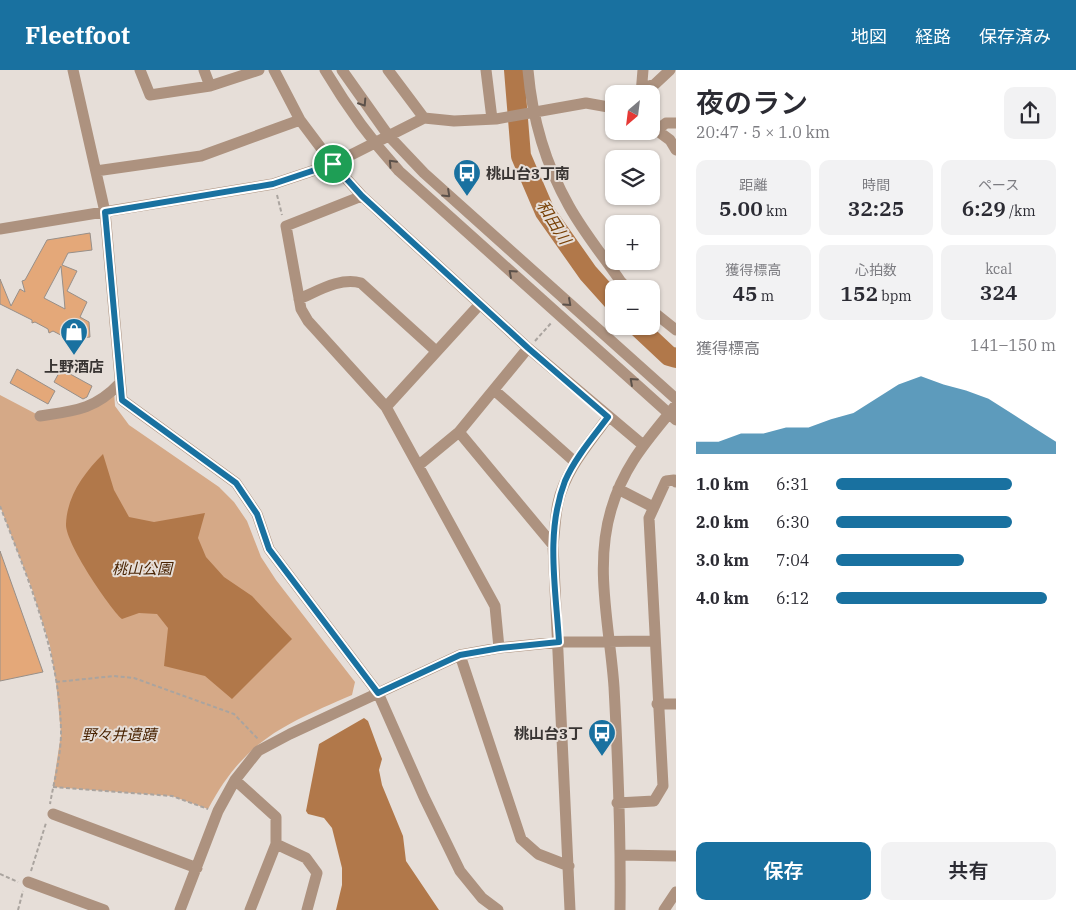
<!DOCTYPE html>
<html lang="ja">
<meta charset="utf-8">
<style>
:root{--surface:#fff;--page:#f2f2f3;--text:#2b2b33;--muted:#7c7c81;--accent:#1971a0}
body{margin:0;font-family:"IBM Plex Serif","Noto Sans JP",serif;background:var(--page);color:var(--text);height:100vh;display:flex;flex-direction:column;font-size:19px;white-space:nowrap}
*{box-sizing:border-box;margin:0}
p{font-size:16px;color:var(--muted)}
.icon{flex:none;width:28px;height:28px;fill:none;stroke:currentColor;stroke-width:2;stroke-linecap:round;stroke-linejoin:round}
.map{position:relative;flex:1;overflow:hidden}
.side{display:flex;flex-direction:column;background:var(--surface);width:400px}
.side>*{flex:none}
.needle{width:32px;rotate:208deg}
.tools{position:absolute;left:605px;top:15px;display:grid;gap:10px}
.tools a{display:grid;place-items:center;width:55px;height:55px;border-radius:10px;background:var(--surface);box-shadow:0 1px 4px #0004;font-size:25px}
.pin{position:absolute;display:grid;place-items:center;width:42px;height:42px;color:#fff;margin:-21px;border:2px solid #fff;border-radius:50%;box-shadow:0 1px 5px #0007}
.round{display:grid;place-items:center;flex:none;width:52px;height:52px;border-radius:10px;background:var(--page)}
.overview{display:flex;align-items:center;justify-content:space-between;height:85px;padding:0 20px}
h1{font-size:28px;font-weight:600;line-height:38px}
.stats{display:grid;grid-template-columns:repeat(3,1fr);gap:8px;height:85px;padding:5px 20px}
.stats div{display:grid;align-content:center;border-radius:10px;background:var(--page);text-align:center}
.stats b{font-size:21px;font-weight:600}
.stats small{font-size:14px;font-weight:400}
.stats p{font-size:14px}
.chart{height:140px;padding:10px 20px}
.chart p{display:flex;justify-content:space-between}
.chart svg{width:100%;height:90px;margin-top:5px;fill:var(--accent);opacity:.7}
.cta{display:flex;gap:10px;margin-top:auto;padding:10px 20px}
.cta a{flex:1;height:58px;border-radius:10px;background:var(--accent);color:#fff;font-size:20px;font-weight:600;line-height:58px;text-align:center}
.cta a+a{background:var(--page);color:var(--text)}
ul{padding:0 20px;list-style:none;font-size:16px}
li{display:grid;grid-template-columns:80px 60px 1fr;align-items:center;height:38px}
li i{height:12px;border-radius:6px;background:var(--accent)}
header{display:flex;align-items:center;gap:30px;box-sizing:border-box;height:70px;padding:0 25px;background:var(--accent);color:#fff}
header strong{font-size:24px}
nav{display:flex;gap:28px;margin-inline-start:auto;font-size:18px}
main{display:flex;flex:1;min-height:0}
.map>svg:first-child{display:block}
.green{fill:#d5a987}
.water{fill:#b1784a}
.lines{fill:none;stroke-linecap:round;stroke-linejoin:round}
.river{stroke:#b1784a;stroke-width:20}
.building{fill:#e4a879;stroke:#978f89;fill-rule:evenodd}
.path{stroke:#aaa49f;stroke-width:2;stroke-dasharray:4 2.5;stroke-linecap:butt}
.minor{stroke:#ad927f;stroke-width:11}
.oneway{stroke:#5c514a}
.route-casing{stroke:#fff;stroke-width:10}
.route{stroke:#1971a0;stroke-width:6}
.labels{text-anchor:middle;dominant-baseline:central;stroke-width:4;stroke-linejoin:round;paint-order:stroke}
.poi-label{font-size:15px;font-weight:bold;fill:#393533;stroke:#e6ded8;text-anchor:start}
.park-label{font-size:15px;font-style:italic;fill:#482200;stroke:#e6ded8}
.water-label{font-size:16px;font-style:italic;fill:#784107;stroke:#e6ded8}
</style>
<header>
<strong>Fleetfoot</strong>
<nav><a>地図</a><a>経路</a><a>保存済み</a></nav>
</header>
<main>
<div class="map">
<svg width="676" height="840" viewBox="0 0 676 840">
<rect width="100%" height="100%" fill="#e6ded8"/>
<path class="green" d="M114,320L115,336L129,355L219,417L234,432L247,451L261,487L276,510L355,612L352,625C283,655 245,670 208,739L172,726L53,717L61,664L56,612L50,576L32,519L0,436V325L40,346L83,340Z"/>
<path class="water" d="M103,384L114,420L129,447L154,452L205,443L198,468L206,487L224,507L252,526L292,569L232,629L205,606L164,596L168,558L157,544L139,543L122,549C108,536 65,472 66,454C67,426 84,403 103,384Z
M364,648L368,651L382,689L379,700L382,715L403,766L406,791L439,840H336L342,815V798L332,758L324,748L308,744L306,741L319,674Z"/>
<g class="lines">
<path class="river" d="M514,0L521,86L545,142L588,203L614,232
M637,256L669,286L676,288"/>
</g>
<path class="building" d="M90,163L92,180L68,183L62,195L77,201L67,221L87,232L80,247L89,252L90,267L81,268L78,274L53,261L49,263L48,259L35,252L32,253V250L0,234V209L11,236L20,219L25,222L22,211L25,210L47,170ZM61,196L64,227L65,239L44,228Z
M17,299L55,321L48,334L10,313Z
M61,299L92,316L87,327L83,329L54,312Z
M0,481L43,602L0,611Z"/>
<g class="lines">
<path class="path" d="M277,125L282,145
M535,271L552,252
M0,436C28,509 60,583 61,662C61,686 54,711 50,734
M56,612L114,606L134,608L234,644L259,670
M53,717L172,726L208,739
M31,801L46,753
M0,804L18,812
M18,840L23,821"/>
<path class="minor" d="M73,0L105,142L122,330L236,413L257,444L269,479L378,623L424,727L460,801L482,828L498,840
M140,0L150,25L210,16L259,0
M204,0L210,16
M274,0L300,50L333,94L362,126L528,278L643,375
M325,0C347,37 370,69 399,101L676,350
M342,0L388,65L424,103L676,329
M388,0L424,48
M486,0L492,49
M528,0C532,47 546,95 569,136C584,163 604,187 621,212L628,219
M641,19L655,14L670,0
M641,24L643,0
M651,56L670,70L676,80
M657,60L666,53H676
M96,101L201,86L300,50
M362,126L286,156L301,239L308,251L386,337L495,536L499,578
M0,159L273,114L333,94L424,48L454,51L496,49L586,33L614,38
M299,229C318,221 340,207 361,213L436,281
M651,240L676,260
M494,320L575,392
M386,337L480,234
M40,346C73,341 95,340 120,313
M459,362L553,475
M419,395L459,362L528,278
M618,419L653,437
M460,585L521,769L538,784L569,796
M657,634H676
M235,710L276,747V774L250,840
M617,733L654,731L663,716L649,448L666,411L674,410L676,412
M53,744L197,798
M276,774L306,788L317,803L307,840
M620,785L676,786
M28,812L104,840
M180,840L218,741L235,710L258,681L290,664L460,585L499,578L559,572L654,571
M570,840L553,475C555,461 555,447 558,433C565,400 589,374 608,347
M620,840C621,766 618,691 614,617C610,559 594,497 611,440C624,395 647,371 676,335
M664,840L676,822"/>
</g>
<defs><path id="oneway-chevron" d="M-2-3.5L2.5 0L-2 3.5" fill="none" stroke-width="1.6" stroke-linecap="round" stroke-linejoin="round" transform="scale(1.25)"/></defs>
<g class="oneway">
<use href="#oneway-chevron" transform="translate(363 33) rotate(57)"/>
<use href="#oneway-chevron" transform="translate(392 93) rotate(-134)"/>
<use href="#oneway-chevron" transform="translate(447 124) rotate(43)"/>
<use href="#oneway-chevron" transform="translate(512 203) rotate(-138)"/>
<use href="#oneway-chevron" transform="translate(568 233) rotate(42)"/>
<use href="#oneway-chevron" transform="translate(633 311) rotate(-138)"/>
</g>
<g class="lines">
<defs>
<path id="route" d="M333,94L362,126L528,278L608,347C593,367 575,388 565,411C545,462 556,520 559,572L500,578L460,585L378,623L269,479L257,444L236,413L122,330L105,142L273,114Z"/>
</defs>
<use href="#route" class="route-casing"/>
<use href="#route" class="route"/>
</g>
<defs>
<symbol id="bus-pin" viewBox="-11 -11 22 30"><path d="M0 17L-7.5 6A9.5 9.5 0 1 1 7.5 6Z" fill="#1971a0" stroke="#e6ded8"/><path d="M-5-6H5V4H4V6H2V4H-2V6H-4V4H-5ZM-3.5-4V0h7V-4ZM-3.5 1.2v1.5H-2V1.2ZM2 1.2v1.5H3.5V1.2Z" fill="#fff"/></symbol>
<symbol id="shop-pin" viewBox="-11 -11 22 30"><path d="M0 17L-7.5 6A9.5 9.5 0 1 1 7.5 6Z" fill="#1971a0" stroke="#e6ded8"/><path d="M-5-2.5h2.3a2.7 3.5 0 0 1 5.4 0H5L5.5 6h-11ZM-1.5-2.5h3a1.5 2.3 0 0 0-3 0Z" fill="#fff"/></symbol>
</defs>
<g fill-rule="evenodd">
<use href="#bus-pin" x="451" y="87" width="32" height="43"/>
<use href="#shop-pin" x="58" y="246" width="32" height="43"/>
<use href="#bus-pin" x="586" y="647" width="32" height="43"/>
</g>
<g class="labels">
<g class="poi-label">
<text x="486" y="103">桃山台3丁南</text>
<text x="74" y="296" text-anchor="middle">上野酒店</text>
<text x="583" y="663" text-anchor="end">桃山台3丁</text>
</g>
<g class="park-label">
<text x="142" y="498">桃山公園</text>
<text x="119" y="664">野々井遺蹟</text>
</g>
<g class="water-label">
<text transform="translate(554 152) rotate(58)">和田川</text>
</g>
</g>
</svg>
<div class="tools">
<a><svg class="needle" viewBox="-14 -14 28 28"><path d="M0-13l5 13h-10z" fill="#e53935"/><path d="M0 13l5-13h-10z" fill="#7c7c81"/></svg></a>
<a><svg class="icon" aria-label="layers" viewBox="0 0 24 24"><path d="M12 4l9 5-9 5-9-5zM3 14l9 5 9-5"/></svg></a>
<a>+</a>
<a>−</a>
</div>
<div class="pin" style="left:333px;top:94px;background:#1e9e55"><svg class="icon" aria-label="arrive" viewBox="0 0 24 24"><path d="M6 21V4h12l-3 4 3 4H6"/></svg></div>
</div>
<section class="side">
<div class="overview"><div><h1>夜のラン</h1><p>20:47 · 5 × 1.0 km</p></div><a class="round"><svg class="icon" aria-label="share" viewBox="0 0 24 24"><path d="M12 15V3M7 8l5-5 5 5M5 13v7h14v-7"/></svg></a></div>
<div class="stats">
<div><p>距離</p><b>5.00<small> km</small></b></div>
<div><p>時間</p><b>32:25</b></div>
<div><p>ペース</p><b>6:29<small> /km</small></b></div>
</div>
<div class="stats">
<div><p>獲得標高</p><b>45<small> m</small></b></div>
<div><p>心拍数</p><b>152<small> bpm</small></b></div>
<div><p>kcal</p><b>324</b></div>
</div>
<div class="chart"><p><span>獲得標高</span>141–150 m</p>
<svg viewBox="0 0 160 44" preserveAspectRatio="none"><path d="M0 44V38L10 38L20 34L30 34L40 31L50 31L60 27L70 24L80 17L90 10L100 6L110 10L120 13L130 17L140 24L150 31L160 38V44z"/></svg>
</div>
<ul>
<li><b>1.0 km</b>6:31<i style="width:80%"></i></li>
<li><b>2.0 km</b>6:30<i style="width:80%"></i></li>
<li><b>3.0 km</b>7:04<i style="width:58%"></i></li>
<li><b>4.0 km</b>6:12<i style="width:96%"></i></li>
</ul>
<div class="cta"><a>保存</a><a>共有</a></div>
</section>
</main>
